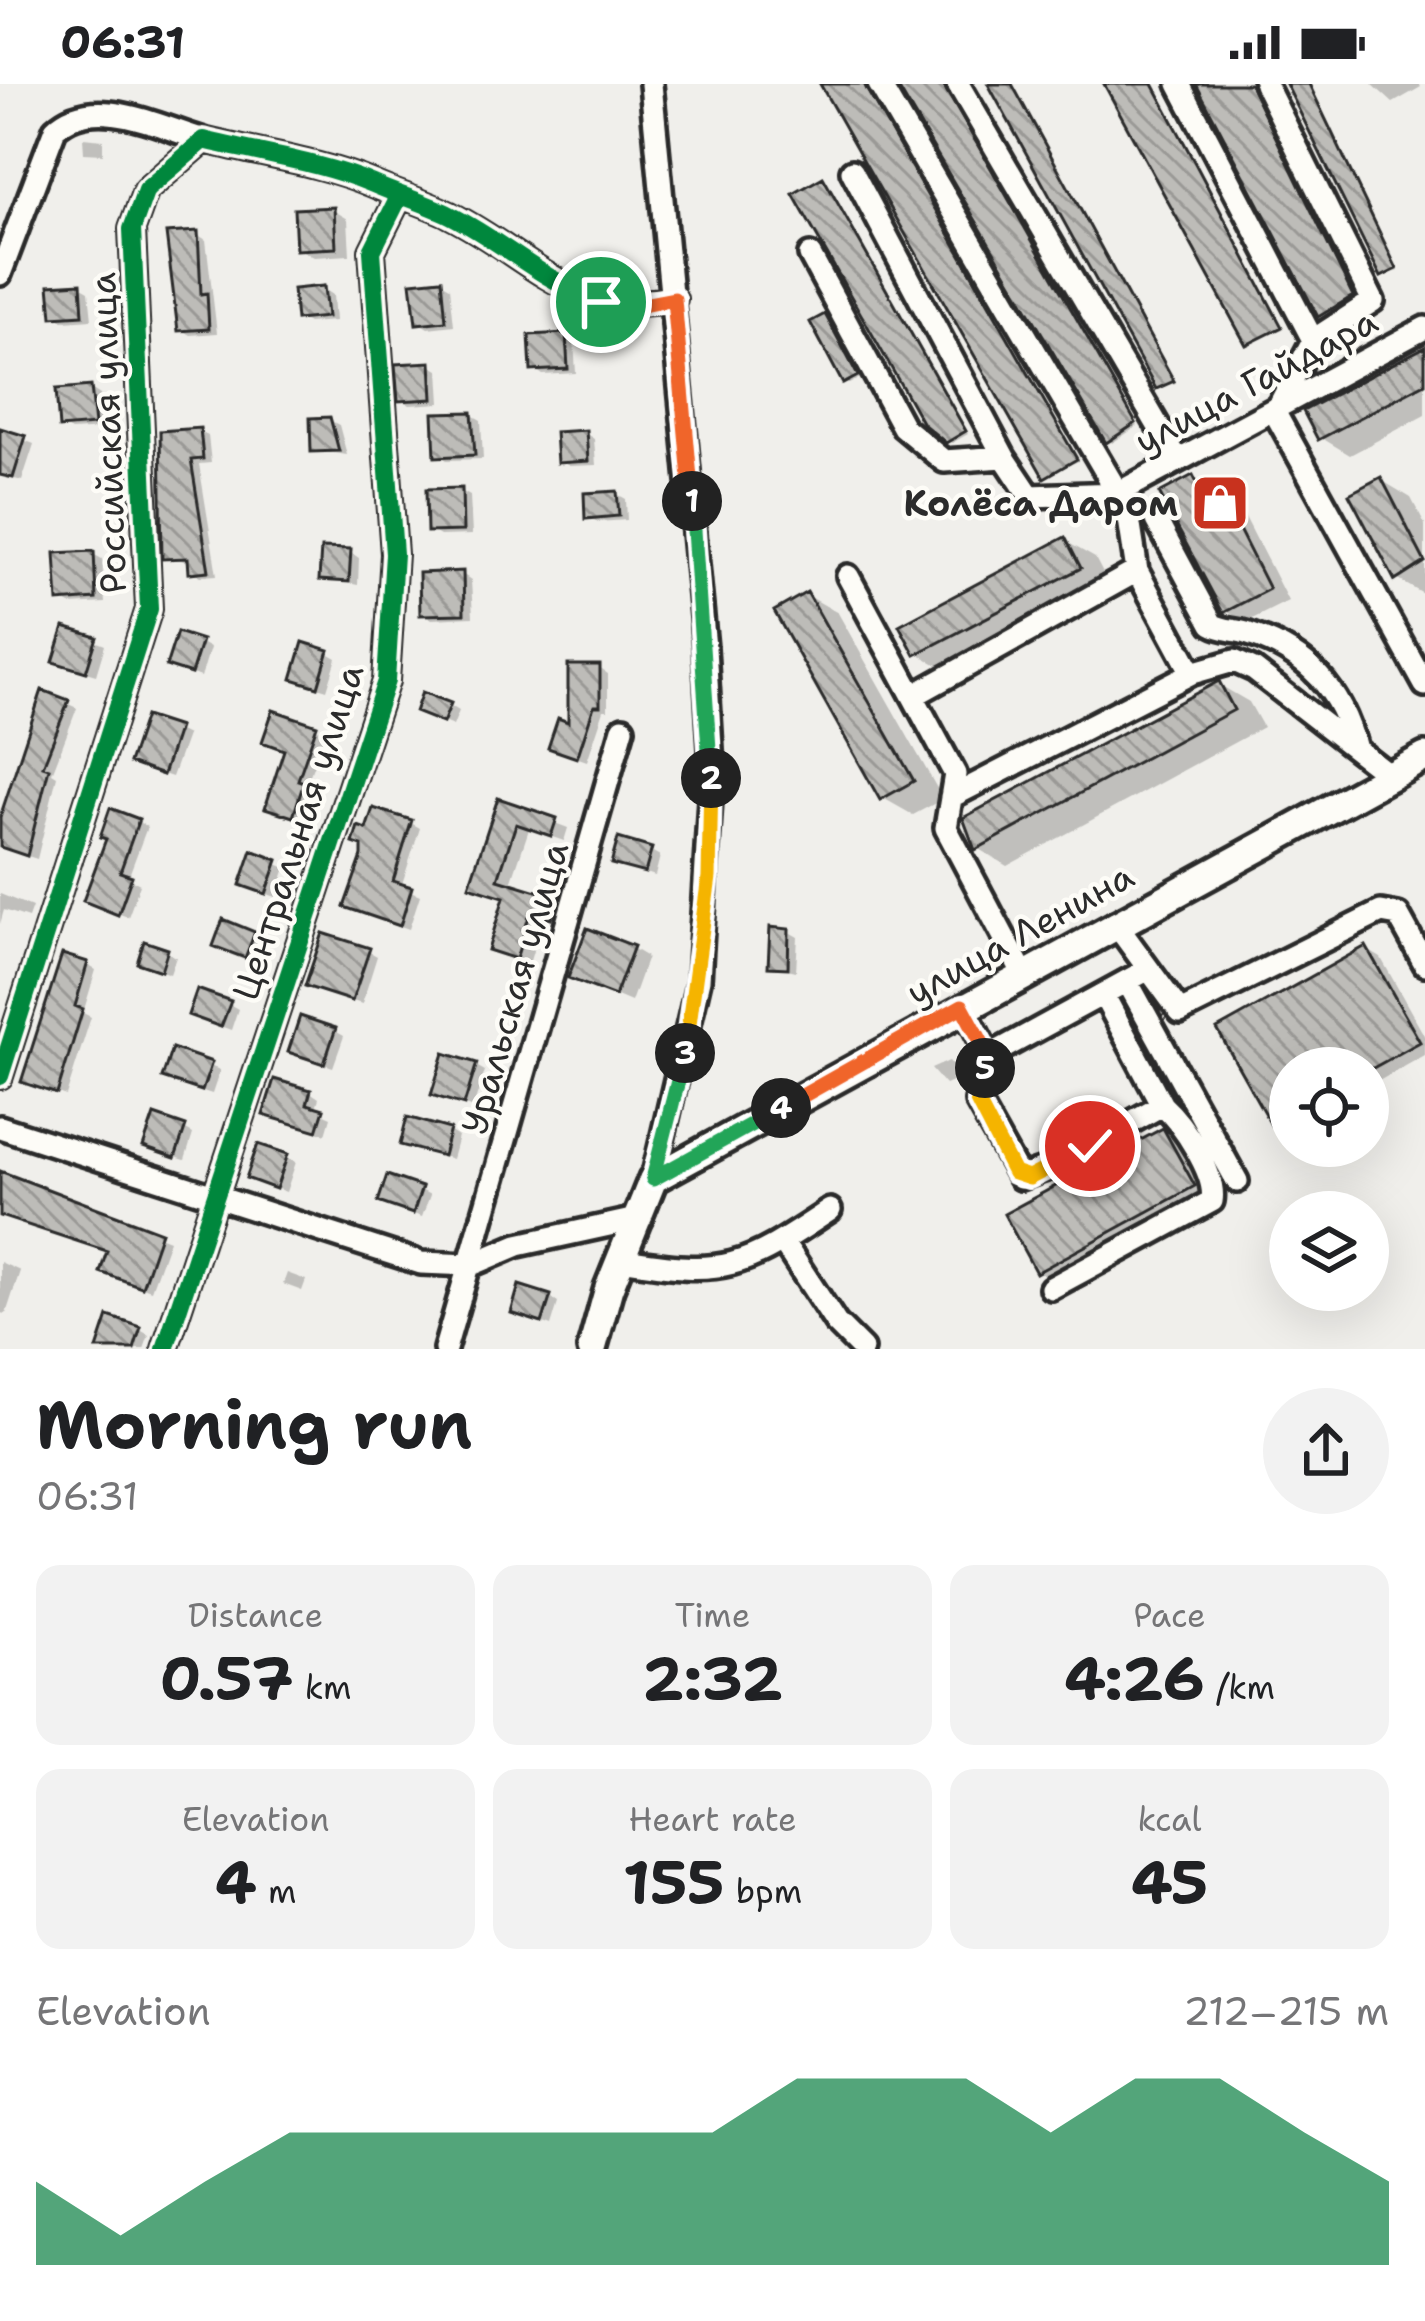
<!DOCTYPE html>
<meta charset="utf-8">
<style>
:root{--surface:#fff;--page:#f2f2f2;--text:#202124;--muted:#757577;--accent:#0b8043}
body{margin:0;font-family:"Shantell Sans",sans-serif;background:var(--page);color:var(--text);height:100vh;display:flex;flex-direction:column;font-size:45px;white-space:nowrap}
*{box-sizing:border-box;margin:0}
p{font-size:39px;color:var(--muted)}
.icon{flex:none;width:66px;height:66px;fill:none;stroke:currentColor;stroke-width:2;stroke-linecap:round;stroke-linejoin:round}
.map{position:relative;height:1265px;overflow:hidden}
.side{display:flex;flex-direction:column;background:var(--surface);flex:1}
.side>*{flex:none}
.buttons{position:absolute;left:1269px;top:963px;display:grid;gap:24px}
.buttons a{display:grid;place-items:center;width:120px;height:120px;border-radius:50%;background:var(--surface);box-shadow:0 12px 48px #0002;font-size:60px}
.pin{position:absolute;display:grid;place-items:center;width:102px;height:102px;color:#fff;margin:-51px;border:6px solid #fff;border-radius:50%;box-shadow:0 3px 12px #0007}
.km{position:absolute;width:60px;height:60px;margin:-30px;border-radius:50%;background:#222;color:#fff;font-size:33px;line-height:60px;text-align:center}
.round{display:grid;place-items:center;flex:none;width:126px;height:126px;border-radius:63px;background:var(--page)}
.headline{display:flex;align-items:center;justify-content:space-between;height:204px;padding:0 36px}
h1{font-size:66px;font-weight:700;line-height:90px}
.figures{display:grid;grid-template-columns:repeat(3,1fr);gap:18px;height:204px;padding:12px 36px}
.figures div{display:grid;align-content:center;border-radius:24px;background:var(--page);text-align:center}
.figures b{font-size:60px;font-weight:700}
.figures small{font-size:33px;font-weight:400}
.figures p{font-size:33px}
.chart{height:336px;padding:24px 36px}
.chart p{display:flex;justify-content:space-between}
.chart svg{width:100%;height:216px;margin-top:12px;fill:var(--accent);opacity:.7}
.status{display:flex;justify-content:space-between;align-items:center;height:84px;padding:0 60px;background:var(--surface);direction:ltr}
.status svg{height:33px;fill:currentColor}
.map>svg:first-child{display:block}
.shadow{fill:#0003}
.building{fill:url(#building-back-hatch);stroke:#2b2b2b;stroke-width:3}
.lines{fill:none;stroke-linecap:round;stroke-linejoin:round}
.minor-casing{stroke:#2b2b2b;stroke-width:30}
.major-casing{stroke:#2b2b2b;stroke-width:36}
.minor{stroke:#fdfcf7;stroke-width:21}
.major{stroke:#fdfcf7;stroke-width:27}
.cycleway-casing{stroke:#fdfcf7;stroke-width:26}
.cycleway{stroke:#00873e;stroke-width:18}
.split-1-casing{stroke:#fff;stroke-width:24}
.split-2-casing{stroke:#fff;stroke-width:24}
.split-3-casing{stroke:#fff;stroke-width:24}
.split-4-casing{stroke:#fff;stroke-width:24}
.split-5-casing{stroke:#fff;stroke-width:24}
.split-6-casing{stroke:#fff;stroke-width:24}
.split-1{stroke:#f0652b;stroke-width:15}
.split-2{stroke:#22a559;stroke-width:15}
.split-3{stroke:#f5b400;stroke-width:15}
.split-4{stroke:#22a559;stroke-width:15}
.split-5{stroke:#f0652b;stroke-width:15}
.split-6{stroke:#f5b400;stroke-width:15}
.labels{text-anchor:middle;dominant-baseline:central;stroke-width:9;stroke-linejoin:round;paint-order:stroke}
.street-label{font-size:36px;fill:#2b2b2b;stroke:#fdfcf7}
.poi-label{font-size:36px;font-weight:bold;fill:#2b2b2b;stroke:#fdfcf7;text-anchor:end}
</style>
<div class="status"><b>06:31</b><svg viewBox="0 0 49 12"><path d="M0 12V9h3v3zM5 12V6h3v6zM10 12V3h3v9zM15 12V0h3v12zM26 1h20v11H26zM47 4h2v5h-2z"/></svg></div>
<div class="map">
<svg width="1425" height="1265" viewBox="0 0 1425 1265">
<defs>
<pattern id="building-back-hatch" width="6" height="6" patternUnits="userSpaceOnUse" patternTransform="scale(3)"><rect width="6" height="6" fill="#bdbcb8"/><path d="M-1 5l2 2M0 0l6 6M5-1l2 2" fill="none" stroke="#9a9996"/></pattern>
</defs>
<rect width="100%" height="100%" fill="#f0efeb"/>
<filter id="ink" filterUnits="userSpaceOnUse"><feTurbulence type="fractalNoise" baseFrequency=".00833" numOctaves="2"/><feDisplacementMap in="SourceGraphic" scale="24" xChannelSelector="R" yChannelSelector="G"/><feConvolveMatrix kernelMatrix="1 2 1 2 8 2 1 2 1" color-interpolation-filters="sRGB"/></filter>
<g filter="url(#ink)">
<path class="shadow" d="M822,0H871L869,11L1078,377L1046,392Z
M900,0H941L1138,342L1112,359Z
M991,0H1012L1176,299L1158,303Z
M1108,0H1155L1283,245L1249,259Z
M1199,0H1254L1355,214L1320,231Z
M1288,0H1310L1399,187L1383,191Z
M1372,0H1419L1421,3L1393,19Z
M83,54L103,56V70L84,69Z
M823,96L968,350L952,359L948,357Z
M333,126L348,135L350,171L314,173L299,165Z
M197,150L206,156L217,249L190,251L181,246Z
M441,198L450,203L454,241L428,244L418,238Z
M80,202L89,207L92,235L64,237L55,231Z
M324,205L333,211L335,237L308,239L299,234Z
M825,233L860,294L849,300L845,298Z
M565,252L574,257L576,289L543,291L534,285Z
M1425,265V331L1350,371L1320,353Z
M430,281L439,286L441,319L410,321L401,315Z
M91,305L100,311L103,345L71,347L62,342Z
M472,331L481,336L483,375L447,376L438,371Z
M329,336L339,341L347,371L314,366Z
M0,347L34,360L22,397L0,391Z
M199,347L208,352L211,379L199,380L217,491L201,492L192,487L191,478L165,473L163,350Z
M585,349L594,355L596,381L569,382L560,377Z
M1193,394L1241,425L1288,517L1246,538L1226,527Z
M1381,396L1411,414L1425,441V511L1397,495Z
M461,407L470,412L472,451L440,452L430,446Z
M617,410L626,415L627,436L598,438L588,433Z
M1065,457L1095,474L1109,501L948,587L917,569Z
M350,468L359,474L358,501L322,494Z
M93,470L102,475L105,519L70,521L61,516Z
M462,490L471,496L473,533L432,535L423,529Z
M807,511L838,529L943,715L913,731L883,714Z
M66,546L105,561L96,591L65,582Z
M201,559L210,564L201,593L179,586Z
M328,569L337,574L327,606L305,599Z
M599,584L608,590V626H604L587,677L561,668Z
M1218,600L1249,618L1263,643L1007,782L977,764L966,736Z
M44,609L77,624L52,689L57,692L37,775L0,763V730Z
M449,621L459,627L453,642L428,632Z
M316,644L325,649L306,702L312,706L303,736L278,728Z
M177,646L187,651L172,693L142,683Z
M500,718L568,744L564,757L529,745L510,802L569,823L564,840L543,834L529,880L491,865L506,815L472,800Z
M137,737L147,743L128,794L140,800L128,833L95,821Z
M411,739L420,744L401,803L420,811L409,845L357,827L365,772Z
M651,767L660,772L655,792L614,778Z
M254,770L286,784L276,813L253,805Z
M0,810L32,823L28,834L4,826L0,840Z
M225,839L263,856L254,877L225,865Z
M789,848L798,853L796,887L771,881Z
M632,864L647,873L631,918L572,893Z
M1366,865L1381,874L1425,953V971L1368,1003V984H1290L1288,1047L1273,1039L1221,946Z
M368,867L377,872L362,920L318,906Z
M167,868L176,873L170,890L149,883Z
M87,881L96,886L83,929L91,933L66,1012L24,997Z
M229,920L238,925L231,946L201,935Z
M335,947L344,952L333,983L301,972Z
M174,968L220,986L212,1010L175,998Z
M949,977L963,993L945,1001L931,985Z
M476,982L485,987L473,1024L435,1010Z
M310,1008L319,1014L315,1026L331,1033L326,1050L267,1030Z
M184,1045L193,1050L185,1076L156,1067Z
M449,1047L458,1053L452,1075L403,1060Z
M1164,1049L1184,1061L1213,1114L1058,1198L1038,1187Z
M287,1073L296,1078L286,1108L259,1098Z
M0,1090L169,1156L151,1206L112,1192L110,1167L0,1132Z
M421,1106L430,1111L422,1133L391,1122Z
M0,1178L20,1187L6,1230L0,1229Z
M287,1189L306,1196L302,1207L283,1200Z
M549,1213L558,1219L551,1242L514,1228Z
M140,1246L149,1251L144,1265H100Z"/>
<path class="building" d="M820,0H864L1077,375L1044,394Z
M896,0H943L1136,339L1106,359Z
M988,0H1012L1174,297L1156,305Z
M1104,0H1153L1282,243L1246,261Z
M1196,0H1250L1353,212L1318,233Z
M1286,0H1309L1397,185L1381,193Z
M823,93L966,347L946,359L923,340L793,110Z
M334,123L336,164L296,166L294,125Z
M198,147L201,210L207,209L209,245L178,247L166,149Z
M442,195L446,237L416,240L411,198Z
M81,199L83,231L52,233L49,201Z
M324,202L327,233L296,236L293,205Z
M825,230L858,292L843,300L810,238Z
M566,249L568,285L531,287L529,251Z
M1425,263V299L1318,356L1303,327Z
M431,278L433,315L398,317L395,280Z
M91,302L95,341L59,344L56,305Z
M472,328L475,371L435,373L433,329Z
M330,333L339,367L311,368L310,334Z
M0,344L26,352L13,394L0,391Z
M200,344L203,375L191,376L209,487L189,489L188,474L162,475L160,347Z
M586,346L588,377L557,379L555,348Z
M1193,391L1206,417L1221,410L1269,505L1223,529L1159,409Z
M1381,393L1425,478L1395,497L1349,410Z
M462,404L463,447L427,448L426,405Z
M617,407L619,432L585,435L584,409Z
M1065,453L1081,484L915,571L899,541Z
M321,464L351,465L349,498L319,496Z
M94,467L96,515L58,518L55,469Z
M463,487L464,530L420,531L419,489Z
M807,508L914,697L880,716L774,527Z
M64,543L97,553L86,588L53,578Z
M177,548L202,556L191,590L166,582Z
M303,558L329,566L318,603L292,595Z
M568,581H600V622H594L577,674L548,664L558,634L568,638Z
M1219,597L1234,626L975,766L963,734Z
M42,606L69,616L43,682L49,684L27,772L0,763V733Z
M422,608L451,619L443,639L415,628Z
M273,626L317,641L298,696L304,698L293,733L265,724L284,666L262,658Z
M145,632L179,643L163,691L129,679Z
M498,714L557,734L551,752L516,740L498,795L557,813L551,835L530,829L516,875L488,866L504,813L469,802Z
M110,724L139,735L120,788L132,792L118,831L83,817L106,755L100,753Z
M373,724L412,736L393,797L412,803L400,842L344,823L362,772V762L353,759L358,742L366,745Z
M618,754L652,764L645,789L611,780Z
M252,766L278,776L266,810L240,801Z
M223,835L255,848L245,874L213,862Z
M770,843L789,845L788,884L768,883Z
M587,844L634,862L615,912L568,894Z
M323,849L370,864L352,917L305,902Z
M144,857L168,865L161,887L137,879Z
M1366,862L1420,958L1373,984H1290V1030L1271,1041L1217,945Z
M62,870L88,878L75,922L83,925L57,1010L21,998Z
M197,905L231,917L221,943L188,931Z
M300,932L336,944L324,980L288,968Z
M172,964L212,978L202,1007L162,994Z
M444,969L477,979L464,1021L431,1011Z
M274,995L311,1006L307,1020L324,1025L317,1047L263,1031Z
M154,1031L186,1042L175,1074L143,1063Z
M407,1033L450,1045L443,1072L400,1061Z
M1163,1044L1195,1102L1036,1189L1004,1130Z
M258,1060L288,1070L276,1105L246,1094Z
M0,1087L161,1148L142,1203L100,1188L107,1167L0,1132Z
M387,1091L422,1103L413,1130L378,1118Z
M519,1201L551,1211L542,1239L511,1229Z
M108,1232L141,1243L134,1265H97Z"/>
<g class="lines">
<defs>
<path id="minor" d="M651,0L705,564L712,682L699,896L653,1095
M879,0L1118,409L1129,435L1137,487
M958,0L1178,376
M1179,0L1313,256
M1265,0L1373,217L1313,256L1275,329L1425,601
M852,87L1004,373L1030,412L1118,409L1425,244
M810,171L903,343L944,377L1004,373
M0,190L55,45C94,8 159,43 204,56
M1156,436L1212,540C1224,547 1235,545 1249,550C1308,569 1341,606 1356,665
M848,492L955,690L946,744L1023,889
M913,612L1137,487L1192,589
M951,713L1192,589L1234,577L1254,586L1389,691
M1115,839L1180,928L1381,828L1398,831L1425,880
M1127,897L1237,1097
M1103,910L1162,1021L1049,1084L1020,1094L977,1017L989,972L1147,886
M963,922L989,972
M0,992L149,525L132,145L146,106L204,56C259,70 321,78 373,100C398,111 426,119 450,131C533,173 572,235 674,215
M0,1043L421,1179L471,1181L518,1161L641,1134
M783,1158L836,1239L862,1265
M621,1175C726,1193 742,1185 830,1126
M1051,1204L1212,1117C1217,1090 1182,1039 1162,1021
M165,1265L386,597L394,470L372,167L399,113
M445,1265L623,644"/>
<path id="major" d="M592,1265L609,1204L653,1095L1425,673"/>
</defs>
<use href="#minor" class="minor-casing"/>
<use href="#major" class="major-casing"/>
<use href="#minor" class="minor"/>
<use href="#major" class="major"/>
<defs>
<path id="cycleway" d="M0,992L149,525L132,145L146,106L204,56C259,70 321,78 373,100C398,111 426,119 450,131C533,173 572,235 674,215
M165,1265L386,597L394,470L372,167L399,113"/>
</defs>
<use href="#cycleway" class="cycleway-casing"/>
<use href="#cycleway" class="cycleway"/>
</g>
</g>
<g class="lines" filter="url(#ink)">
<defs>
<path id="split-1" d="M601,218L637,222L674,215L692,417"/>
<path id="split-2" d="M692,417L711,694"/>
<path id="split-3" d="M685,969L709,793L711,694"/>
<path id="split-4" d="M685,969L653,1095L781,1024"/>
<path id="split-5" d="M781,1024L962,922L989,972L985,984"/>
<path id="split-6" d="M985,984L977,1017L1014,1089L1029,1094L1090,1062"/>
</defs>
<use href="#split-1" class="split-1-casing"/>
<use href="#split-2" class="split-2-casing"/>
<use href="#split-3" class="split-3-casing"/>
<use href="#split-4" class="split-4-casing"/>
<use href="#split-5" class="split-5-casing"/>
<use href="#split-6" class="split-6-casing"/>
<use href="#split-1" class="split-1"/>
<use href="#split-2" class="split-2"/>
<use href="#split-3" class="split-3"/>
<use href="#split-4" class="split-4"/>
<use href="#split-5" class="split-5"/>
<use href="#split-6" class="split-6"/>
</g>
<defs>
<symbol id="shop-square" viewBox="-11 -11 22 22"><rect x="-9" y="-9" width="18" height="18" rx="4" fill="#c8321e" stroke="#fdfcf7"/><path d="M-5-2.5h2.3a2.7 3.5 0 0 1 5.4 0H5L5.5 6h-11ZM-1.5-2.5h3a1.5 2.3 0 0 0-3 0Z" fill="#fff"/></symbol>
</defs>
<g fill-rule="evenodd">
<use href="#shop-square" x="1187" y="386" width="66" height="66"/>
</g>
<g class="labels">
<g class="street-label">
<text transform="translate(1256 297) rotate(-28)">улица Гайдара</text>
<text transform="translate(108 349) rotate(-92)">Российская улица</text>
<text transform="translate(298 748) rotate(-72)">Центральная улица</text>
<text transform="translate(1020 850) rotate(-29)">улица Ленина</text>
<text transform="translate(515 904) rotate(-74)">Уральская улица</text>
</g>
<g class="poi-label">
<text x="1178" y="419">Колёса Даром</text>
</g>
</g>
</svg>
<div class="buttons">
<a><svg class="icon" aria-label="locate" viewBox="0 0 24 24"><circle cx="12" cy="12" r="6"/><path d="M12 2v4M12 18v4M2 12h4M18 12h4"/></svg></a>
<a><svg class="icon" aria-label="layers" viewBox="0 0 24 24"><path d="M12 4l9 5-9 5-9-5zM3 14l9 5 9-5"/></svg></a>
</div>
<div class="pin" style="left:601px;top:218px;background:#1e9e55"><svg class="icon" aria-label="arrive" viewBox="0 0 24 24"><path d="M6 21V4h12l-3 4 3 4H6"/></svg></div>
<div class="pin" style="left:1090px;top:1062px;background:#d93025"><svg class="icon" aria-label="check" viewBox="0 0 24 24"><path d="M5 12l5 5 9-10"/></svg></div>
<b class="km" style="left:692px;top:417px">1</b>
<b class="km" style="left:711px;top:694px">2</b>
<b class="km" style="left:685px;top:969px">3</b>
<b class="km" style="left:781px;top:1024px">4</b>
<b class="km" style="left:985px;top:984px">5</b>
</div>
<section class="side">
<div class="headline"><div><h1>Morning run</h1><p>06:31</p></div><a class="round"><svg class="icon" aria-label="share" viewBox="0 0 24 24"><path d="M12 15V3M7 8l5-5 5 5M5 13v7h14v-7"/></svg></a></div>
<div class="figures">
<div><p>Distance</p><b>0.57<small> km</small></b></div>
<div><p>Time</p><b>2:32</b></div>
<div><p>Pace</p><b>4:26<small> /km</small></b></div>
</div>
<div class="figures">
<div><p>Elevation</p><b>4<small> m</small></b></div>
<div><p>Heart rate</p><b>155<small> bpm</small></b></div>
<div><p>kcal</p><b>45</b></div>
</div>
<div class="chart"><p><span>Elevation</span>212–215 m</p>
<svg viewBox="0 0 160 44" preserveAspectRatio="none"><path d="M0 44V27L10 38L20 27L30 17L40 17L50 17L60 17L70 17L80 17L90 6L100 6L110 6L120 17L130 6L140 6L150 17L160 27V44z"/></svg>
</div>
</section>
